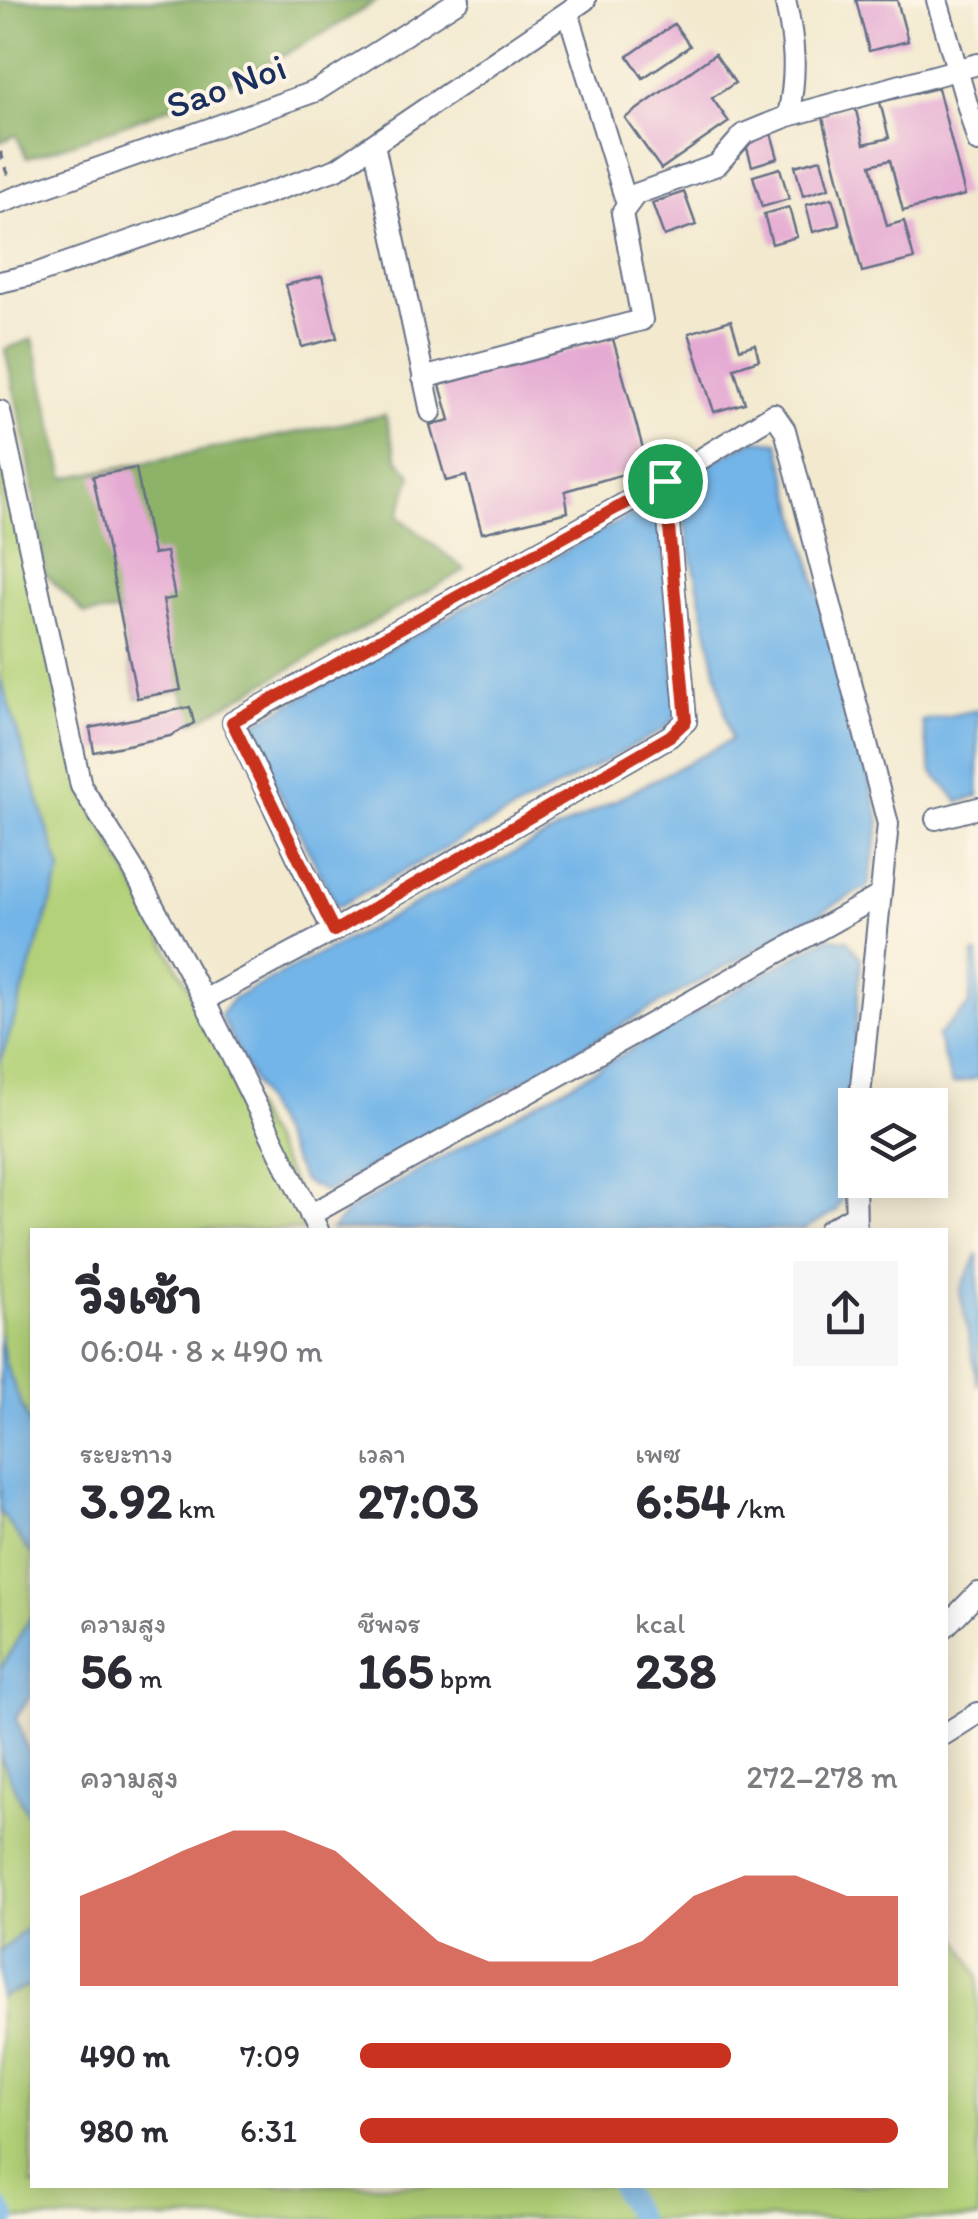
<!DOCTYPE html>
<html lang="th">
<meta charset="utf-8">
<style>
:root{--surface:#fff;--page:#f7f7f7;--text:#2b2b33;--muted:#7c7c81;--accent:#c8321e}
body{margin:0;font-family:Itim,"Playpen Sans Thai",sans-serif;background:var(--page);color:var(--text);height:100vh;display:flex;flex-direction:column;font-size:38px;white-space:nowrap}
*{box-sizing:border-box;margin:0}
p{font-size:32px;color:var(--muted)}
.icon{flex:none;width:55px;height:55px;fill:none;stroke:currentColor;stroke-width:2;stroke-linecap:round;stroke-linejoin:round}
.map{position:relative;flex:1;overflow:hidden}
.side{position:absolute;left:30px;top:1228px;width:918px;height:960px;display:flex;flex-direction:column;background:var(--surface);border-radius:0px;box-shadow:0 5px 25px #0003}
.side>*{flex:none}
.fabs{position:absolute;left:838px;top:1088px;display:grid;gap:20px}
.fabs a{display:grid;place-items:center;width:110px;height:110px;border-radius:0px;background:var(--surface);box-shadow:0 5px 25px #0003;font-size:50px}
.pin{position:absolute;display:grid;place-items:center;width:85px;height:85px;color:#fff;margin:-42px;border:5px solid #fff;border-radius:50%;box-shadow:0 2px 10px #0007}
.round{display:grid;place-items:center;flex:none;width:105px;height:105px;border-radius:0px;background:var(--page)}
.summary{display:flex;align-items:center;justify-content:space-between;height:170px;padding:0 50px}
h1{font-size:55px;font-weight:800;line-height:75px}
.metrics{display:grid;grid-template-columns:repeat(3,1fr);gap:15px;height:170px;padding:10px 50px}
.metrics div{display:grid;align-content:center}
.metrics b{font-size:50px;font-weight:800}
.metrics small{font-size:28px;font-weight:400}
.metrics p{font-size:28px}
.chart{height:280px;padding:20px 50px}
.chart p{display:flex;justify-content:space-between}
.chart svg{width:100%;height:180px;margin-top:10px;fill:var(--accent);opacity:.7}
ul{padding:0 50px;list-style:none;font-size:32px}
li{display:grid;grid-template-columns:160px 120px 1fr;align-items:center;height:75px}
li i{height:25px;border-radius:12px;background:var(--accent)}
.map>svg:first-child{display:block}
.green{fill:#b2d178;stroke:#66806b;stroke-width:2.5}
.forest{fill:#8db368;stroke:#547163;stroke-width:2.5}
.water{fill:#73b5e8;stroke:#4772a3;stroke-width:2.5}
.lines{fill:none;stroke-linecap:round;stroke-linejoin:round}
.canal{stroke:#73b5e8;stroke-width:20}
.building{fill:#e5aad3}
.minor-casing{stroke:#667086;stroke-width:24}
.path{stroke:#667086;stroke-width:4;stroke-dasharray:8 8;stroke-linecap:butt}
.minor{stroke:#fff;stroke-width:20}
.route-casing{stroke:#fff;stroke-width:20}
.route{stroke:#c8321e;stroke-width:12}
.labels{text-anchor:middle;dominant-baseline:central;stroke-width:8;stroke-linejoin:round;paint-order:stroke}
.street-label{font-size:38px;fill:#1b2f5e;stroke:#fcf5e5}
</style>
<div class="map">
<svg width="978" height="2219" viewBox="0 0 978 2219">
<rect width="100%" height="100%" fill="#fcf5e5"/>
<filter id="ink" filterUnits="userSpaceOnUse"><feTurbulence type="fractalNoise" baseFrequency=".01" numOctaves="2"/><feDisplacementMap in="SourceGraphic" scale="20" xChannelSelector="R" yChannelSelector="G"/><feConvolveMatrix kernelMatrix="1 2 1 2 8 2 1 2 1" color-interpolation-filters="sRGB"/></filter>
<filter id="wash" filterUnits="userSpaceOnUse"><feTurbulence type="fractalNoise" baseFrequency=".0048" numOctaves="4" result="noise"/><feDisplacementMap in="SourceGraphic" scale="40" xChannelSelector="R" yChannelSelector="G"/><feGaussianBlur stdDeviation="2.25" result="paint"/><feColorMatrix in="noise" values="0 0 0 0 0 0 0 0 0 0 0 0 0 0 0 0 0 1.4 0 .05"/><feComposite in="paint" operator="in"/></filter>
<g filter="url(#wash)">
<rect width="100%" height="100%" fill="#f2e9cf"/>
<path class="green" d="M0,405L81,786L318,1230H32V1431L5,1363L0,1334V1063L61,871L0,677Z
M0,1511L32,1555V1615L0,1670Z
M0,1756L32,1824V1924L0,1952Z
M945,1912L978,1977V2219H0V1997L32,1985V2185H945Z"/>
<path class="forest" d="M0,0H378C271,70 149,120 27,158L16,135L0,142Z
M33,339L65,478L385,415L397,458L412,476L398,516L465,570L194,723L181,690L137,698L120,612L85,614L45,574L27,449L5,349Z"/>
<path class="water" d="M755,440L778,442L880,821L868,886L326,1192L303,1181L220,1015L233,999L731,740L677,488L699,469Z
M643,508L662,525L677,714L664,729L337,907L247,728Z
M0,677L61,871L0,1063Z
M978,710V796L959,802L932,772L922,721Z
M827,938L847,940L861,958L844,1194L836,1211L803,1230H331L348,1211Z
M974,954H978V1078L952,1084L937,1036L969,1005Z
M978,1253V1386L960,1291Z
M0,1334L5,1363L32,1431V1555L0,1511Z
M32,1615V1694L16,1718L32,1761V1824L0,1756V1670Z
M32,1924V1985L0,1997V1952Z"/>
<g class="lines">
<path class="canal" d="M619,2185L638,2219
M0,2208L7,2219"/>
</g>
<g id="blocks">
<path class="building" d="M856,0H897L908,41L869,51Z
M674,24L690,46L643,78L628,56Z
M715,54L735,83L712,98L729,122L661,169L625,118Z
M938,88L965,195L903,211L890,160L871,165L887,226L904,221L914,259L862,272L822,114L855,106L864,144L889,138L880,102Z
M771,133L778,158L752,166L745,141Z
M821,159L829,188L803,196L795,166Z
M780,168L789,199L762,207L753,176Z
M684,192L696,225L664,236L652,203Z
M832,198L840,225L813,232L806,205Z
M789,207L797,237L772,244L764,214Z
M322,276L337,338L302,347L286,285Z
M731,320L740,349L755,344L759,360L734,368L745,403L714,412L689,333Z
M613,339L648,467L565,491L568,512L482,533L466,476L446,481L430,425L450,420L440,385Z
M136,468L153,554L166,552L175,598L163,600L181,690L137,698L93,476Z
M190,707L194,723L170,736L94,752L90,728Z"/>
</g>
</g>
<g filter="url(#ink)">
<use href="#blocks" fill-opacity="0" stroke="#667086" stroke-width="2.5"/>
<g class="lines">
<defs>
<path id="minor" d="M785,0C795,42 797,74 788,116
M937,0L978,142
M568,12L626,201
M374,144L431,412
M0,203L316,91L459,0
M0,282L35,274L337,169L585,0
M423,378L642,320L622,213L636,194L717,165L744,134L788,116L978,64
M0,411L81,786L131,865L204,1000L318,1230
M936,819L978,808
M333,931L670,736L686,721L665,481
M204,1000L333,931L233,722L665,481L774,414L785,430L888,824L859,1105
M855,1180L856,1230
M310,1215L879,896
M829,1230L854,1216
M945,1627L978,1593
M945,1734L978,1713"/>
</defs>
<use href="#minor" class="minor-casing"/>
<path class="path" d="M0,152L10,181"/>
<use href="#minor" class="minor"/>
</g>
</g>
<g class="lines" filter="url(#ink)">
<defs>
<path id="route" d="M665,481L686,721L670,736L334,931L232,722Z"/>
</defs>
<use href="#route" class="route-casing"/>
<use href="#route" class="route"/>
</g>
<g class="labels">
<g class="street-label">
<text transform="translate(226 86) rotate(-20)">Sao Noi</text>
</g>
</g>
</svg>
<div class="fabs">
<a><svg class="icon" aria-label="layers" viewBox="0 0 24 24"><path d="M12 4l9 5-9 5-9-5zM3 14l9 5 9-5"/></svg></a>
</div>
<div class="pin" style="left:665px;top:481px;background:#1e9e55"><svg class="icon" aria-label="arrive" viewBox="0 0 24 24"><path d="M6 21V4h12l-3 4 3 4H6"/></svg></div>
<section class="side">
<div class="summary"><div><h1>วิ่งเช้า</h1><p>06:04 · 8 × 490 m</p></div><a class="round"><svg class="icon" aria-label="share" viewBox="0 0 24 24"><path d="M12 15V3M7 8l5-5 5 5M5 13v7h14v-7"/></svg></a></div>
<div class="metrics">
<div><p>ระยะทาง</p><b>3.92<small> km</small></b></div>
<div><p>เวลา</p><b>27:03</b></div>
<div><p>เพซ</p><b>6:54<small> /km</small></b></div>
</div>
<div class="metrics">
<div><p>ความสูง</p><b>56<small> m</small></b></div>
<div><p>ชีพจร</p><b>165<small> bpm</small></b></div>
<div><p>kcal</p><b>238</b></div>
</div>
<div class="chart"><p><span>ความสูง</span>272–278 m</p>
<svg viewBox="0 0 160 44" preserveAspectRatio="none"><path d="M0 44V22L10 17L20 11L30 6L40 6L50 11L60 22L70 33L80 38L90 38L100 38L110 33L120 22L130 17L140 17L150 22L160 22V44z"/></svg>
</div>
<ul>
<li><b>490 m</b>7:09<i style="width:69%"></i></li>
<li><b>980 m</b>6:31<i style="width:100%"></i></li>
</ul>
</section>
</div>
